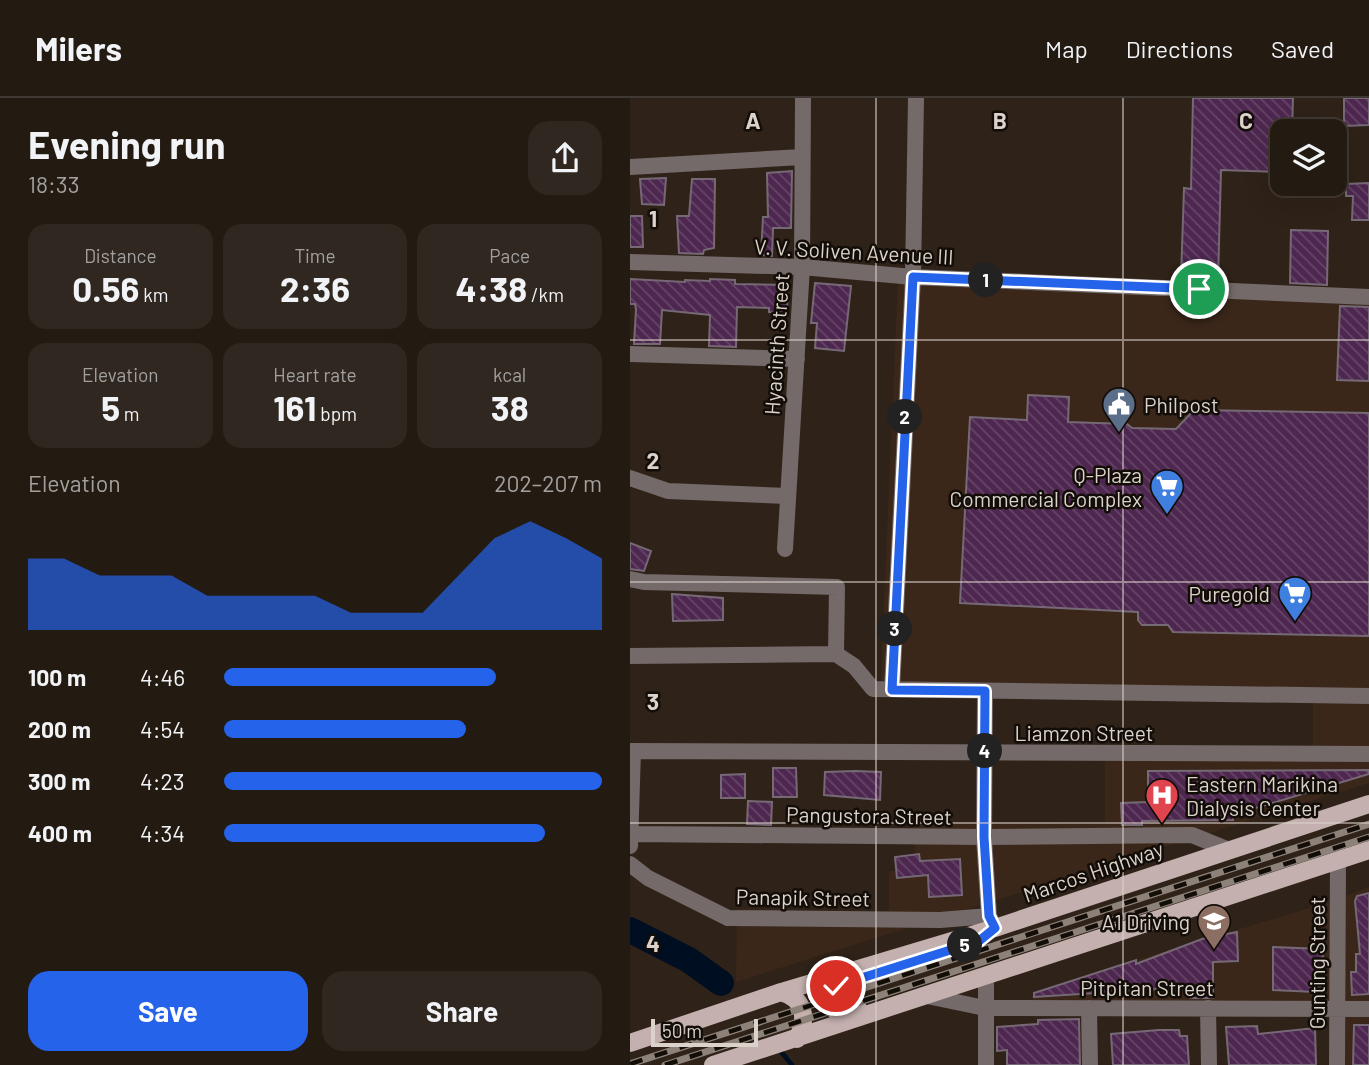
<!DOCTYPE html>
<meta charset="utf-8">
<style>
:root{--surface:#231a12;--page:#2f2720;--text:#f1f3f6;--muted:#a3a19f;--line:#403832;--accent:#2563eb}
body{margin:0;font-family:Barlow,sans-serif;background:var(--page);color:var(--text);height:100vh;display:flex;flex-direction:column;font-size:26px;white-space:nowrap}
*{box-sizing:border-box;margin:0}
p{font-size:23px;color:var(--muted)}
.icon{flex:none;width:38px;height:38px;fill:none;stroke:currentColor;stroke-width:2;stroke-linecap:round;stroke-linejoin:round}
.map{position:relative;flex:1;overflow:hidden}
.drawer{display:flex;flex-direction:column;background:var(--surface);width:630px}
.drawer>*{flex:none}
.tools{position:absolute;left:640px;top:21px;display:grid;gap:14px}
.tools a{display:grid;place-items:center;width:77px;height:77px;border-radius:14px;background:var(--surface);box-shadow:0 7px 28px #0002,0 0 0 2px var(--line);font-size:35px}
.scale{position:absolute;left:21px;bottom:18px;width:107px;box-sizing:border-box;padding-left:7px;border:4px solid #dbd2cb;border-top:0;font-size:19px;line-height:24px;white-space:nowrap;color:#dbd2cb;-webkit-text-stroke:5px #130d08;paint-order:stroke}
.pin{position:absolute;display:grid;place-items:center;width:60px;height:60px;color:#fff;margin:-30px;border:4px solid #fff;border-radius:50%;box-shadow:0 2px 7px #0007}
.km{position:absolute;width:35px;height:35px;margin:-18px;border-radius:50%;background:#222;color:#fff;font-size:19px;line-height:35px;text-align:center}
.round{display:grid;place-items:center;flex:none;width:74px;height:74px;border-radius:21px;background:var(--page)}
.headline{display:flex;align-items:center;justify-content:space-between;height:119px;padding:0 28px}
h1{font-size:38px;font-weight:700;line-height:52px}
.stats{display:grid;grid-template-columns:repeat(3,1fr);gap:10px;height:119px;padding:7px 28px}
.stats div{display:grid;align-content:center;border-radius:18px;background:var(--page);text-align:center}
.stats b{font-size:35px;font-weight:700}
.stats small{font-size:19px;font-weight:400}
.stats p{font-size:19px}
.chart{height:196px;padding:14px 28px}
.chart p{display:flex;justify-content:space-between}
.chart svg{width:100%;height:126px;margin-top:7px;fill:var(--accent);opacity:.7}
.cta{display:flex;gap:14px;margin-top:auto;padding:14px 28px}
.cta a{flex:1;height:80px;border-radius:21px;background:var(--accent);color:#fff;font-size:28px;font-weight:700;line-height:80px;text-align:center}
.cta a+a{background:var(--page);color:var(--text)}
ul{padding:0 28px;list-style:none;font-size:23px}
li{display:grid;grid-template-columns:112px 84px 1fr;align-items:center;height:52px}
li i{height:18px;border-radius:9px;background:var(--accent)}
header{display:flex;align-items:center;gap:42px;box-sizing:border-box;height:98px;padding:0 35px;background:var(--surface);border-bottom:2px solid var(--line)}
header strong{font-size:33px}
nav{display:flex;gap:38px;margin-inline-start:auto;font-size:24px}
main{display:flex;flex:1;min-height:0}
.map>svg:first-child{display:block}
.built{fill:#3a2719}
.lines{fill:none;stroke-linecap:round;stroke-linejoin:round}
.stream{stroke:#000e22;stroke-width:4.5}
.river{stroke:#000e22;stroke-width:26}
.building{fill:url(#building-back-hatch);stroke:#766976;stroke-width:2}
.minor{stroke:#746a69;stroke-width:16}
.major{stroke:#c4b0ae;stroke-width:18}
.rail-casing{stroke:#8d8279;stroke-width:7}
.rail{stroke:#130d08;stroke-width:4.5;stroke-dasharray:13;stroke-linecap:butt}
.route-casing{stroke:#fff;stroke-width:14}
.route{stroke:#2563eb;stroke-width:9}
.grid{fill:none;stroke:#dbd2cb;stroke-width:2;stroke-opacity:0.55}
.labels{text-anchor:middle;dominant-baseline:central;stroke-width:5;stroke-linejoin:round;paint-order:stroke}
.street-label{font-size:21px;fill:#dbd2cb;stroke:#130d08}
.poi-label{font-size:21px;fill:#dbd2cb;stroke:#130d08;text-anchor:end}
.grid-label{font-size:23px;text-anchor:middle;font-weight:bold;fill:#dbd2cb;stroke:#130d08;stroke-width:5;stroke-linejoin:round;paint-order:stroke}
</style>
<header>
<strong>Milers</strong>
<nav><a>Map</a><a>Directions</a><a>Saved</a></nav>
</header>
<main>
<section class="drawer">
<div class="headline"><div><h1>Evening run</h1><p>18:33</p></div><a class="round"><svg class="icon" aria-label="share" viewBox="0 0 24 24"><path d="M12 15V3M7 8l5-5 5 5M5 13v7h14v-7"/></svg></a></div>
<div class="stats">
<div><p>Distance</p><b>0.56<small> km</small></b></div>
<div><p>Time</p><b>2:36</b></div>
<div><p>Pace</p><b>4:38<small> /km</small></b></div>
</div>
<div class="stats">
<div><p>Elevation</p><b>5<small> m</small></b></div>
<div><p>Heart rate</p><b>161<small> bpm</small></b></div>
<div><p>kcal</p><b>38</b></div>
</div>
<div class="chart"><p><span>Elevation</span>202–207 m</p>
<svg viewBox="0 0 160 44" preserveAspectRatio="none"><path d="M0 44V19L10 19L20 25L30 25L40 25L50 32L60 32L70 32L80 32L90 38L100 38L110 38L120 25L130 12L140 6L150 12L160 19V44z"/></svg>
</div>
<ul>
<li><b>100 m</b>4:46<i style="width:72%"></i></li>
<li><b>200 m</b>4:54<i style="width:64%"></i></li>
<li><b>300 m</b>4:23<i style="width:100%"></i></li>
<li><b>400 m</b>4:34<i style="width:85%"></i></li>
</ul>
<div class="cta"><a>Save</a><a>Share</a></div>
</section>
<div class="map">
<svg width="739" height="967" viewBox="0 0 739 967">
<defs>
<pattern id="building-back-hatch" width="6" height="6" patternUnits="userSpaceOnUse" patternTransform="scale(1.75)"><rect width="6" height="6" fill="#4d274f"/><path d="M-1 5l2 2M0 0l6 6M5-1l2 2" fill="none" stroke="#664567"/></pattern>
</defs>
<rect width="100%" height="100%" fill="#2f2218"/>
<path class="built" d="M268,182L739,201V685L106,884L107,811L259,814V773L286,772L284,723L475,726V661L683,660V605L250,598Z
M739,789V967H709V906L409,913L401,898L476,871L693,806Z"/>
<g class="lines">
<path class="stream" d="M152,955L162,967"/>
<path class="river" d="M0,832L59,862L91,885"/>
</g>
<path class="building" d="M563,0H663L662,33H653V74L591,72L588,182L551,180L554,90L561,91Z
M714,0H739V27L714,28Z
M162,73L161,130H143L142,158L131,157L133,119H138L137,75Z
M36,80L34,107L12,106L10,81Z
M62,81H85L84,150L74,152L73,156L49,155L47,118H59Z
M739,85V122H722L723,98H716V86Z
M0,118H12L13,149H0Z
M661,132L698,133L697,187L660,185Z
M0,181L55,184V182L80,183V181L105,182V186L158,187L157,215L139,214V210L107,209L106,249L79,248L80,217L32,212L30,246H4L6,211L5,206H0Z
M185,185L221,188L214,253L185,250L187,225H181Z
M710,208L739,209V283L707,282Z
M398,297L439,299L438,324L497,326L502,330L546,331L564,312L739,315V538L543,534L538,527H512L508,522V514L330,505L340,319L397,322Z
M0,445L21,453L14,473L0,471Z
M42,496L93,500V522L43,523Z
M143,670H166L167,699H143Z
M739,672V676L619,712V716H603V722L512,723V727H492L491,705L518,704V673Z
M225,673L251,674L250,702L194,697L195,674Z
M115,676V700H91V677Z
M118,703L142,704L141,727L117,726Z
M289,756L290,763L330,761L332,797L299,799L298,777L267,780L265,759Z
M739,795V896L722,897L721,874H726V856H730L725,803L727,798Z
M607,834L608,863L583,864V900H560V889L404,899V895L506,862V866L572,841Z
M643,849L692,851L696,888L686,889L685,894L643,892Z
M449,921L450,967H377V952L367,953V929L408,926V922Z
M724,927H739V967H723Z
M627,928L628,936L685,930L686,967H599L596,929Z
M529,932H549L550,938H557L559,967H483L481,936Z"/>
<g class="lines">
<path class="minor" d="M0,69L172,59
M0,164L172,169L283,179L739,199
M0,256L167,261
M0,380L38,393L158,398
M155,451L172,169L173,0
M0,481L14,484L207,489L206,556
M0,558L206,556L224,568L243,591L739,598
M262,591L283,179L286,0
M355,593L354,739L359,818L364,828
M0,653L739,656
M2,736L354,739L562,737L599,752
M0,748L3,653
M0,766L18,780L98,820L310,822L359,818
M297,898L355,910L739,911
M459,910L460,967
M578,910L579,967
M356,967V878
M707,967L708,763"/>
<path class="major" d="M225,882L206,888L200,902L202,910L213,917L229,912
M151,894C175,901 178,920 167,941
M0,945L151,894L365,830L739,706
M83,967L739,752"/>
<defs>
<path id="rail" d="M0,966L739,726
M35,967L739,739"/>
</defs>
<use href="#rail" class="rail-casing"/>
<use href="#rail" class="rail"/>
</g>
<g class="lines">
<defs>
<path id="route" d="M206,888L349,843L365,830L359,818L354,739L355,593L262,592L283,179L569,191"/>
</defs>
<use href="#route" class="route-casing"/>
<use href="#route" class="route"/>
</g>
<path class="grid" d="M246,0V967M493,0V967M0,242H739M0,484H739M0,725H739"/>
<defs>
<symbol id="civic-pin" viewBox="-11 -11 22 30"><path d="M0 17L-7.5 6A9.5 9.5 0 1 1 7.5 6Z" fill="#5c6f8a" stroke="#130d08"/><path d="M-.6-6.5H3V-4.5H.6V-3L4-1V1h2V6H-6V1h2V-1L-.6-3ZM-1.2 2.5V6h2.4V2.5Z" fill="#fff"/></symbol>
<symbol id="supermarket-pin" viewBox="-11 -11 22 30"><path d="M0 17L-7.5 6A9.5 9.5 0 1 1 7.5 6Z" fill="#3f7fe0" stroke="#130d08"/><path d="M-6-5.5h2.5l.6 2H6L4.5 2H-2.5L-4.4-4H-6ZM-1.5 3.2a1.3 1.3 0 1 0 .1 0ZM3 3.2a1.3 1.3 0 1 0 .1 0Z" fill="#fff"/></symbol>
<symbol id="hospital-pin" viewBox="-11 -11 22 30"><path d="M0 17L-7.5 6A9.5 9.5 0 1 1 7.5 6Z" fill="#e0444e" stroke="#130d08"/><path d="M-5-5h3v3.5h4V-5h3V5h-3V1.5h-4V5h-3Z" fill="#fff"/></symbol>
<symbol id="school-pin" viewBox="-11 -11 22 30"><path d="M0 17L-7.5 6A9.5 9.5 0 1 1 7.5 6Z" fill="#8d6e63" stroke="#130d08"/><path d="M0-5L7-2L0 1L-7-2ZM-4 1L0 2.5L4 1V4Q0 6-4 4Z" fill="#fff"/></symbol>
</defs>
<g fill-rule="evenodd">
<use href="#civic-pin" x="470" y="287" width="38" height="52"/>
<use href="#supermarket-pin" x="518" y="369" width="38" height="52"/>
<use href="#supermarket-pin" x="646" y="476" width="38" height="52"/>
<use href="#hospital-pin" x="513" y="678" width="38" height="52"/>
<use href="#school-pin" x="565" y="804" width="38" height="52"/>
</g>
<g class="labels">
<g class="street-label">
<text transform="translate(224 153) rotate(3)">V. V. Soliven Avenue III</text>
<text transform="translate(146 246) rotate(-86)">Hyacinth Street</text>
<text x="454" y="634">Liamzon Street</text>
<text transform="translate(239 717) rotate(1)">Pangustora Street</text>
<text transform="translate(463 773) rotate(-19)">Marcos Highway</text>
<text transform="translate(173 799) rotate(1)">Panapik Street</text>
<text transform="translate(686 865) rotate(-90)">Gunting Street</text>
<text x="517" y="889">Pitpitan Street</text>
</g>
<g class="poi-label">
<text x="514" y="306" text-anchor="start">Philpost</text>
<text x="512" y="376">Q-Plaza<tspan x="512" dy="24">Commercial Complex</tspan></text>
<text x="640" y="495">Puregold</text>
<text x="556" y="685" text-anchor="start">Eastern Marikina<tspan x="556" dy="24">Dialysis Center</tspan></text>
<text x="560" y="823">A1 Driving</text>
</g>
</g>
<g class="grid-label">
<text x="123" y="31">A</text>
<text x="370" y="31">B</text>
<text x="616" y="31">C</text>
<text x="23" y="129">1</text>
<text x="23" y="371">2</text>
<text x="23" y="612">3</text>
<text x="23" y="854">4</text>
</g>
</svg>
<div class="tools">
<a><svg class="icon" aria-label="layers" viewBox="0 0 24 24"><path d="M12 4l9 5-9 5-9-5zM3 14l9 5 9-5"/></svg></a>
</div>
<div class="scale">50 m</div>
<div class="pin" style="left:569px;top:191px;background:#1e9e55"><svg class="icon" aria-label="arrive" viewBox="0 0 24 24"><path d="M6 21V4h12l-3 4 3 4H6"/></svg></div>
<div class="pin" style="left:206px;top:888px;background:#d93025"><svg class="icon" aria-label="check" viewBox="0 0 24 24"><path d="M5 12l5 5 9-10"/></svg></div>
<b class="km" style="left:356px;top:182px">1</b>
<b class="km" style="left:275px;top:319px">2</b>
<b class="km" style="left:265px;top:531px">3</b>
<b class="km" style="left:355px;top:653px">4</b>
<b class="km" style="left:335px;top:847px">5</b>
</div>
</main>
